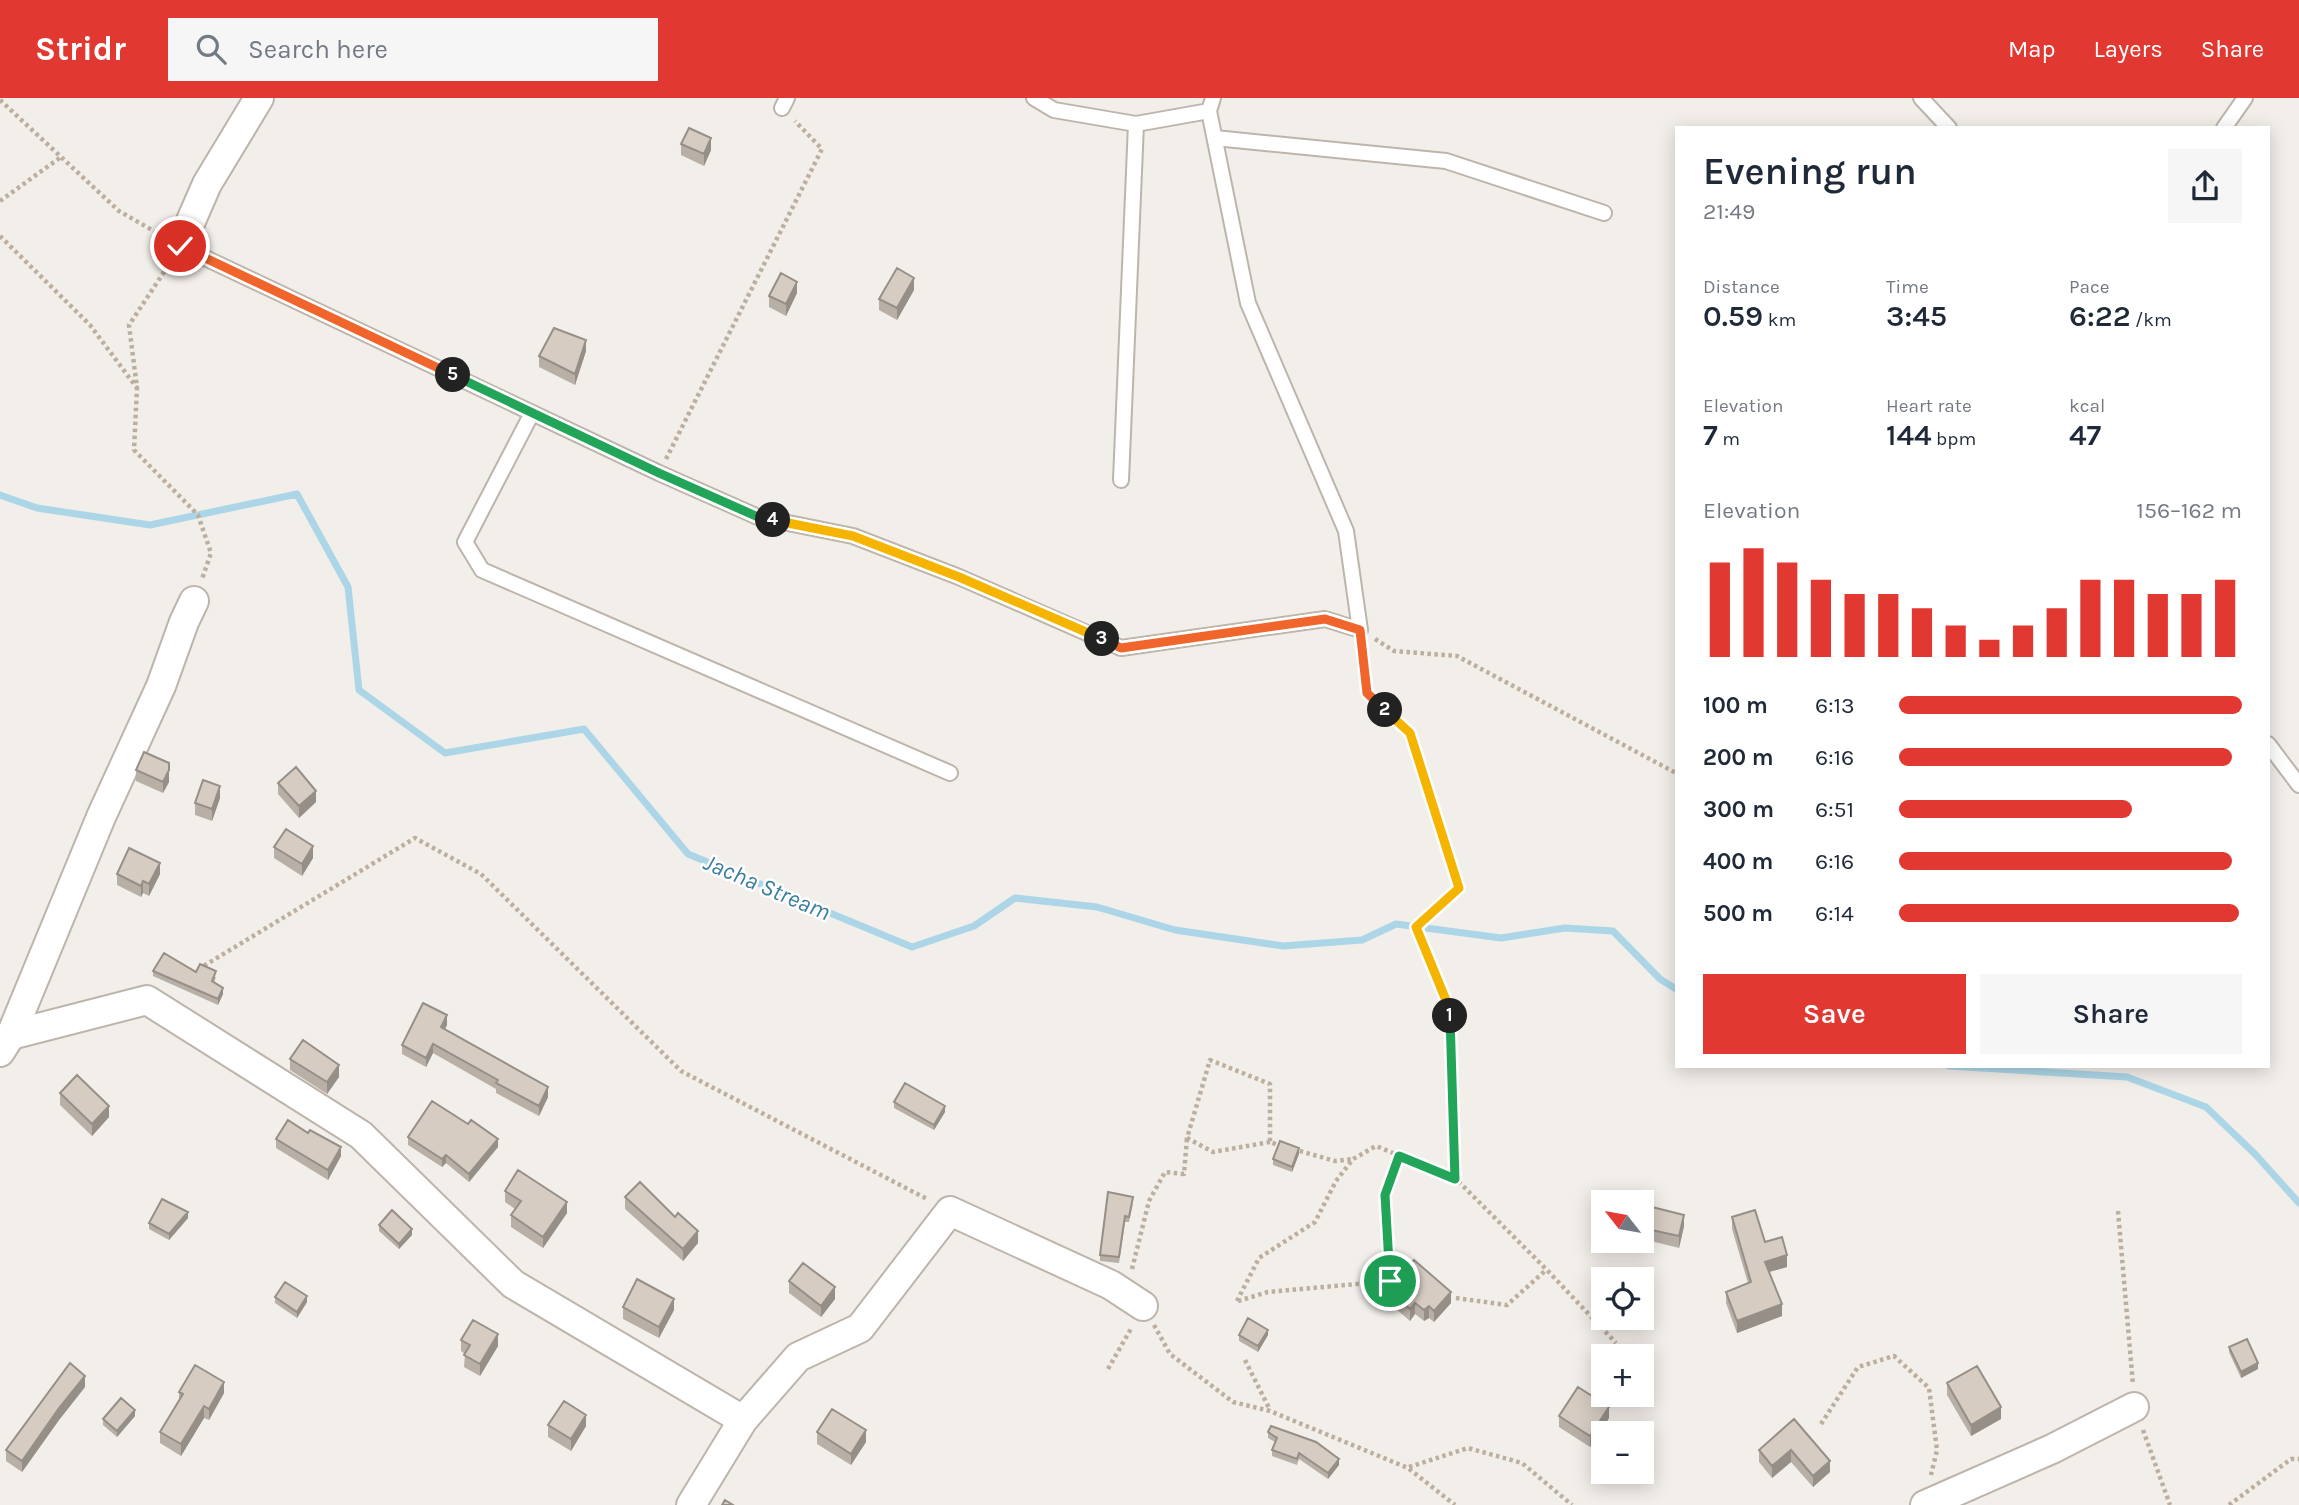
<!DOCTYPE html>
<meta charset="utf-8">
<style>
:root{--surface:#fff;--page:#f6f6f7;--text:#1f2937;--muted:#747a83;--accent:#e13931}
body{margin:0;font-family:Karla,sans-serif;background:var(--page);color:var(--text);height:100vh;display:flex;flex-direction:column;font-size:26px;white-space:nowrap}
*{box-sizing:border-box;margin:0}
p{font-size:23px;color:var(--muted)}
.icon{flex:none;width:38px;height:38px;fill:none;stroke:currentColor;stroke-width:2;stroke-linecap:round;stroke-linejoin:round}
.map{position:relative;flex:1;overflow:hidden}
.details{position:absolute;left:1675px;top:28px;width:595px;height:942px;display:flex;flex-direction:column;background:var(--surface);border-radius:0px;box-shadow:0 4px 18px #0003}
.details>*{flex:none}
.needle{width:46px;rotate:301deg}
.fabs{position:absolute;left:1591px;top:1092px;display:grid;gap:14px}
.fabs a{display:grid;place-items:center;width:63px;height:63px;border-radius:0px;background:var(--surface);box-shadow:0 4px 18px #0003;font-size:35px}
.pin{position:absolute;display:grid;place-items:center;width:60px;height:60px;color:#fff;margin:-30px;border:4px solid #fff;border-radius:50%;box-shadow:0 2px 7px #0007}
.km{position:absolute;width:35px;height:35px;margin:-18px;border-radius:50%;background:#222;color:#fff;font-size:19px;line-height:35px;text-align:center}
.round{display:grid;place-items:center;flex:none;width:74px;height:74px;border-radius:0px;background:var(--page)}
.summary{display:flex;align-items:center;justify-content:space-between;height:119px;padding:0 28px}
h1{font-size:38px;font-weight:600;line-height:52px}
.figures{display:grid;grid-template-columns:repeat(3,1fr);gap:10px;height:119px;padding:7px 28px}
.figures div{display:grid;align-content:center}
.figures b{font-size:30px;font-weight:600}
.figures small{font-size:19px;font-weight:400}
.figures p{font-size:19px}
.chart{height:196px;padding:14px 28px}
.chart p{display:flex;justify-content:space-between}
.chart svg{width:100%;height:126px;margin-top:7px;stroke:var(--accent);stroke-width:6}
.button{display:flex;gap:14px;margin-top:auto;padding:14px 28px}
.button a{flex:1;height:80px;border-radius:0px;background:var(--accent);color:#fff;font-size:28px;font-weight:600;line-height:80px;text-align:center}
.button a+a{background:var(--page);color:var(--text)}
ul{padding:0 28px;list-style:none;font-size:23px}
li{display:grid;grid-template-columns:112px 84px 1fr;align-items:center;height:52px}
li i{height:18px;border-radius:9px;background:var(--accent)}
header{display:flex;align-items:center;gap:42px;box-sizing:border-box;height:98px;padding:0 35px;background:var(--accent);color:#fff}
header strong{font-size:33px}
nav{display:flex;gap:38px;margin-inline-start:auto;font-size:24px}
.search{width:490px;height:63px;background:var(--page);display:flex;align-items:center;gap:18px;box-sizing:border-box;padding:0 24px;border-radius:0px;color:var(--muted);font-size:26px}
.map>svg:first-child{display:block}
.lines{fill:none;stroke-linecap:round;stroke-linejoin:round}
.stream{stroke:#acd6e8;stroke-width:7}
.lane-casing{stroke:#bdb5ac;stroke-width:18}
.street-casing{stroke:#bdb5ac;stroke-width:32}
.path{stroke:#bdaf9f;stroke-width:4.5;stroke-dasharray:3.5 3.5;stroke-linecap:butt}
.lane{stroke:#fff;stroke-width:14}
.street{stroke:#fff;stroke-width:28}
.wall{fill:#b8afa7}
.shaded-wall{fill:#968f88}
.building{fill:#d6ccc2;stroke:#968f88;stroke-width:2}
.split-1-casing{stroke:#fff;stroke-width:14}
.split-2-casing{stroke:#fff;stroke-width:14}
.split-3-casing{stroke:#fff;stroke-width:14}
.split-4-casing{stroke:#fff;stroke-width:14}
.split-5-casing{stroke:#fff;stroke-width:14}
.split-6-casing{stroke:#fff;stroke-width:14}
.split-1{stroke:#22a559;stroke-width:9}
.split-2{stroke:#f5b400;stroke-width:9}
.split-3{stroke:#f0652b;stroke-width:9}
.split-4{stroke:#f5b400;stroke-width:9}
.split-5{stroke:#22a559;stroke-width:9}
.split-6{stroke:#f0652b;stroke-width:9}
.labels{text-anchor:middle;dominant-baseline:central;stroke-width:5;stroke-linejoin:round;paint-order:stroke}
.water-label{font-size:24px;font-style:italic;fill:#3b7e9e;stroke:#fff}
</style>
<header>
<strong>Stridr</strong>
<div class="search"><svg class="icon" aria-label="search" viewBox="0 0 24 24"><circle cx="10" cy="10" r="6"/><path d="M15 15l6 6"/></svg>Search here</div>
<nav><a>Map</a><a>Layers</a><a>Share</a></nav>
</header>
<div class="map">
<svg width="2299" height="1407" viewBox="0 0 2299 1407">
<rect width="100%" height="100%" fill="#f2eee9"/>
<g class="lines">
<path class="stream" d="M0,397L37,410L150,427L297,396L348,489L359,592L445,655L584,631L688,756L912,849L974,828L1015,800L1097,809L1175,832L1283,848L1362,842L1396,826L1501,840L1565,830L1613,833L1660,881L1676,891
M1949,968L2127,979L2206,1009L2255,1056L2299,1105"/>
<defs>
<path id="lane" d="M1034,0L1054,12L1136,26
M1921,0L1949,30
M782,10L787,0
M2224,30L2245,0
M1215,40L1446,63L1604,115
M180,148L659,375L758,419L853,438L959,479L1121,550L1325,521L1360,532L1346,433L1248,205L1209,13L1213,0
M532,315L465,444L482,472L950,675
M1121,382L1136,26L1209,13
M2268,646L2299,687"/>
<path id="street" d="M180,148L207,86L259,0
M11,937L147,902L361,1037L513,1186L743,1322
M0,954L11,937L101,719L161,588L184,524L194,503
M691,1407L743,1322L798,1259L860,1230L950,1113L1111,1187L1143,1208
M1925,1407L2052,1351L2134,1309"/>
</defs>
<use href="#lane" class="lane-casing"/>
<use href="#street" class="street-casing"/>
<path class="path" d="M0,2L119,113L159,136
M0,103L61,59
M0,138L90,227L137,290
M168,168L129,227L137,290L134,352L198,417L211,455L202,481
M666,361L822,51L795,23
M1375,541L1394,553L1457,558L1676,675
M1361,549L1367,595L1410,635L1459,790L1416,829L1450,912L1456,1081L1547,1172L1616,1245
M192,875L415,740L481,776L681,973L927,1101
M1270,1044L1213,1054L1187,1040L1210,962L1270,986V1044L1281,1048
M1293,1051L1335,1063L1353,1061
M2118,1113L2133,1287
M1132,1171L1149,1103L1165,1074L1184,1076L1187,1040
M1456,1200L1507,1207L1546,1172
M1237,1203L1259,1160L1315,1124L1336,1083L1353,1061L1376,1048L1456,1081
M1238,1203L1268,1194L1390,1183L1385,1097L1399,1058
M1154,1227L1170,1256L1233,1304L1270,1313L1408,1370L1455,1407
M1245,1262L1270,1312
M1108,1271L1132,1229
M1821,1326L1858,1269L1894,1258L1929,1290L1937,1352L1931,1377
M2143,1332L2170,1407
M1409,1369L1468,1350L1522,1365L1572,1407
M2229,1407L2291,1361H2299"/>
<use href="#lane" class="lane"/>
<use href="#street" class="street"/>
</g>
<path class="wall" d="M681,46L711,52L704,68L681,57Z
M914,192L897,222L879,212V201Z
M797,195L786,218L769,209V198Z
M586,253L575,287L539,269V258Z
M136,672L169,684L163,695L136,683Z
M278,685L316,704L299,720L278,696Z
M220,700L212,723L195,717V705Z
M274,749L313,760L302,778L274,760Z
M117,776H160L149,798L143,795L141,799L117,787Z
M153,873L196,874L216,879L214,885L223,896L218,907L153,878Z
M447,927L445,931L548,999L539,1018L496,995V991L433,955L426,969L402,956V947Z
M290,961L339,979L327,996L290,972Z
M60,995L109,1019L92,1038L60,1007Z
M894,1004L945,1014L934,1032L894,1010Z
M408,1039L498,1049L469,1084L446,1065L442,1069L408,1047Z
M276,1041L341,1058L328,1082L276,1050Z
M1299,1056L1292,1074L1273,1067V1061Z
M505,1093L567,1115L543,1150L511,1129V1117L515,1111L505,1104Z
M625,1099L698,1145L683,1163L625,1111Z
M1133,1105L1129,1124H1125L1119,1165L1100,1163V1157Z
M1732,1119L1765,1144L1787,1169L1769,1174L1782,1218L1737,1235L1726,1205V1194L1748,1185L1732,1131Z
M188,1120L169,1142L149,1131V1125Z
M379,1127L412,1137L399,1151L379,1133Z
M1684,1128L1679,1150L1647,1142V1131Z
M789,1183L835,1201L821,1219L789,1195Z
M1388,1192L1451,1205L1434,1224L1429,1220L1424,1223L1415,1216L1410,1223L1388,1204Z
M275,1199L307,1204L297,1220L275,1205Z
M623,1209L674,1212L659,1240L623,1221Z
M1239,1237H1268L1258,1254L1239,1243Z
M461,1242L498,1248L480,1278L464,1269L465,1256L461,1253Z
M2229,1249L2258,1271L2241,1280L2229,1254Z
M1947,1285L2001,1321L1971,1338L1947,1297Z
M85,1289L59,1322L22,1374L6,1363V1352Z
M179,1294L224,1295L209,1322L204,1320L181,1358L160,1345V1334L179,1302Z
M135,1318L117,1339L103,1327V1321Z
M1559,1318L1609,1320L1590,1349L1559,1329Z
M1794,1321L1830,1374L1813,1389L1791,1364L1772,1380L1759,1364V1352Z
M548,1327L586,1328L571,1353L548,1339Z
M817,1334L866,1344L851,1367L817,1346Z
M1268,1334L1339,1367L1328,1381L1299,1361L1297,1367L1272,1358V1352L1275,1344L1268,1340Z"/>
<path class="shaded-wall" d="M711,40V52L704,68V56Z
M914,180V192L897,222V210Z
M797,184V195L786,218V206Z
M586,242V253L575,287V276Z
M169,672V684L163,695V684Z
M220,688V700L212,723V711Z
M316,693V704L299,720V708Z
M313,748V760L302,778V766Z
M160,765V776L149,798V786Z
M143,783V795L141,799V788Z
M223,890V896L218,907V901Z
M447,917V927L441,939V929Z
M433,946V955L426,969V960Z
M339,967V979L327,996V984Z
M548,989V999L539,1018V1008Z
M109,1008V1019L92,1038V1026Z
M945,1008V1014L934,1032V1027Z
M498,1041V1049L469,1084V1076Z
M341,1049V1058L328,1082V1072Z
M1299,1050V1056L1292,1074V1069Z
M446,1057V1065L442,1069V1061Z
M567,1104V1115L543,1150V1139Z
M188,1114V1120L169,1142V1136Z
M1684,1117V1128L1679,1150V1138Z
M412,1131V1137L399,1151V1146Z
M698,1133V1145L683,1163V1151Z
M1787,1157V1169L1765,1175V1164Z
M835,1189V1201L821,1219V1208Z
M1451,1194V1205L1434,1224V1213Z
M307,1198V1204L297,1220V1214Z
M674,1201V1212L659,1240V1229Z
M1415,1205V1216L1410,1223V1211Z
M1782,1206V1218L1737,1235V1223Z
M1429,1208V1220L1424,1223V1212Z
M1268,1232V1237L1258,1254V1248Z
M498,1236V1248L480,1278V1266Z
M2258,1265V1271L2241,1280V1274Z
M85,1278V1289L59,1322L22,1374V1363L59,1310Z
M224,1284V1295L209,1322V1311Z
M204,1308V1320L181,1358V1346Z
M1609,1309V1320L1590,1349V1338Z
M2001,1309V1321L1971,1338V1327Z
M135,1312V1318L117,1339V1333Z
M586,1317V1328L571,1353V1341Z
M866,1332V1344L851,1367V1356Z
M1791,1352V1364L1772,1380V1368Z
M1339,1361V1367L1328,1381V1375Z
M1830,1363V1374L1813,1389V1378Z"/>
<path class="building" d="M689,30L711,40L704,56L681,46Z
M897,170L914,180L897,210L879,201Z
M781,175L797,184L786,206L769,198Z
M554,230L586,242L575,276L539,258Z
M144,654L169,665V672L163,684L136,672Z
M296,669L316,693L299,708L278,685Z
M203,682L220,688L212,711L195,705Z
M286,731L313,748L302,766L274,749Z
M129,750L160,765L149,786L143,783L141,788L117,776Z
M164,855L196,874L200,866L216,873L212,883L223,890L218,901L153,873Z
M423,905L447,917L441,929L548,989L539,1008L496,985L498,982L433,946L426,960L402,947Z
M303,942L339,967L327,984L290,961Z
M77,977L109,1008L92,1026L60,995Z
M905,985L945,1008L934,1027L894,1004Z
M432,1003L468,1026L471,1022L498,1041L469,1076L446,1057L442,1061L408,1039Z
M288,1022L308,1035L310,1032L341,1049L328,1072L276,1041Z
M1280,1043L1299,1050L1292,1069L1273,1061Z
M518,1072L567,1104L543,1139L511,1117L521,1103L505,1093Z
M640,1084L675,1119L678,1115L698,1133L683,1151L625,1099Z
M1108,1094L1133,1099L1129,1119L1125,1118L1119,1159L1100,1157Z
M162,1101L188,1114L169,1136L149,1125Z
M1652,1109L1684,1117L1679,1138L1647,1131Z
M392,1112L412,1131L399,1146L379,1127Z
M1755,1112L1765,1144L1782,1139L1787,1157L1765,1164L1782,1206L1737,1223L1726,1194L1751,1184L1732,1119Z
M1414,1162L1451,1194L1434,1213L1429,1208L1424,1212L1415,1205L1410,1211L1388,1192Z
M803,1165L835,1189L821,1208L789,1183Z
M637,1181L674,1201L659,1229L623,1209Z
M285,1184L307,1198L297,1214L275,1199Z
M1248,1220L1268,1232L1258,1248L1239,1237Z
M473,1222L498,1236L480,1266L464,1257L470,1247L461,1242Z
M2247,1241L2258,1265L2241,1274L2229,1249Z
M70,1265L85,1278L59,1310L22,1363L6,1352Z
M195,1267L224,1284L209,1311L204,1308L181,1346L160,1334L183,1296L179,1294Z
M1977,1268L2001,1309L1971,1327L1947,1285Z
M1578,1289L1609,1309L1590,1338L1559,1318Z
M121,1300L135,1312L117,1333L103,1321Z
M564,1303L586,1317L571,1341L548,1327Z
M832,1311L866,1332L851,1356L817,1334Z
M1794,1321L1830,1363L1813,1378L1791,1352L1772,1368L1759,1352Z
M1271,1328L1316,1344L1339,1361L1328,1375L1299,1355L1297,1361L1272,1352L1277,1340L1268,1334Z
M725,1402L733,1407H722Z"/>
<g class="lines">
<defs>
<path id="split-1" d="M1390,1183L1385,1097L1399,1058L1455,1081L1450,918"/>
<path id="split-2" d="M1385,612L1410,635L1459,790L1416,829L1450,912V918"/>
<path id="split-3" d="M1102,541L1121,550L1325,521L1360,532L1367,595L1385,612"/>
<path id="split-4" d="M773,422L853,438L959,479L1102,541"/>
<path id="split-5" d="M453,277L659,375L758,419L773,422"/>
<path id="split-6" d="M180,148L453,277"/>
</defs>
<use href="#split-1" class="split-1-casing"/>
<use href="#split-2" class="split-2-casing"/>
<use href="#split-3" class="split-3-casing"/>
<use href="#split-4" class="split-4-casing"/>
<use href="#split-5" class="split-5-casing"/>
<use href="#split-6" class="split-6-casing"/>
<use href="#split-1" class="split-1"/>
<use href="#split-2" class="split-2"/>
<use href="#split-3" class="split-3"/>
<use href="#split-4" class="split-4"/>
<use href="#split-5" class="split-5"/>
<use href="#split-6" class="split-6"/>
</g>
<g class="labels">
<g class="water-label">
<text transform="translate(767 789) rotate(23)">Jacha Stream</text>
</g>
</g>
</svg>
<div class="fabs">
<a><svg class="needle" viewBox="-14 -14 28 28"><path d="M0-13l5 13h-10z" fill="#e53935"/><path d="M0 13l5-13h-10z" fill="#747a83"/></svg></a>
<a><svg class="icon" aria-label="locate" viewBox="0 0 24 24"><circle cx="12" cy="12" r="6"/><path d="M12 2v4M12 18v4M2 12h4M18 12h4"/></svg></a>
<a>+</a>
<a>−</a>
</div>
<div class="pin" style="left:1390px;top:1183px;background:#1e9e55"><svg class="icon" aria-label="arrive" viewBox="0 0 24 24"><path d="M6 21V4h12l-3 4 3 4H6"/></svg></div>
<div class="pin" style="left:180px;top:148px;background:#d93025"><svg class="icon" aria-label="check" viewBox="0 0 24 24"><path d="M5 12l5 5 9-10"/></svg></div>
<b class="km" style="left:1450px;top:918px">1</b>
<b class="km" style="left:1385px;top:612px">2</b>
<b class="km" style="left:1102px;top:541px">3</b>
<b class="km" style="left:773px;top:422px">4</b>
<b class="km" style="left:453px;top:277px">5</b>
<section class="details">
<div class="summary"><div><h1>Evening run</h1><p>21:49</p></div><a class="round"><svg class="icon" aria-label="share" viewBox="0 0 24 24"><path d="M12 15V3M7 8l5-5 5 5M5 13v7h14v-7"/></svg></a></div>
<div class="figures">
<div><p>Distance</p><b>0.59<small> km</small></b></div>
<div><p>Time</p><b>3:45</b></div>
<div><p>Pace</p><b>6:22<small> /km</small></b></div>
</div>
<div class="figures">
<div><p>Elevation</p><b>7<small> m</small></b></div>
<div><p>Heart rate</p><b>144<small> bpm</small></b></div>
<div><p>kcal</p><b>47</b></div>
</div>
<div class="chart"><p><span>Elevation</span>156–162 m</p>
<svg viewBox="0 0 160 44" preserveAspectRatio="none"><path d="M5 44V11M15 44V6M25 44V11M35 44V17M45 44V22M55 44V22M65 44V27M75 44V33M85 44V38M95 44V33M105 44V27M115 44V17M125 44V17M135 44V22M145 44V22M155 44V17"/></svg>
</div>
<ul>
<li><b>100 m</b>6:13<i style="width:100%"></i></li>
<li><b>200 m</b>6:16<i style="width:97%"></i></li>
<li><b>300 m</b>6:51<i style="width:68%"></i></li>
<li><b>400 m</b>6:16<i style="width:97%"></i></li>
<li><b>500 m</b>6:14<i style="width:99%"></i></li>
</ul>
<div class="button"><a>Save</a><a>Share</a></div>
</section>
</div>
